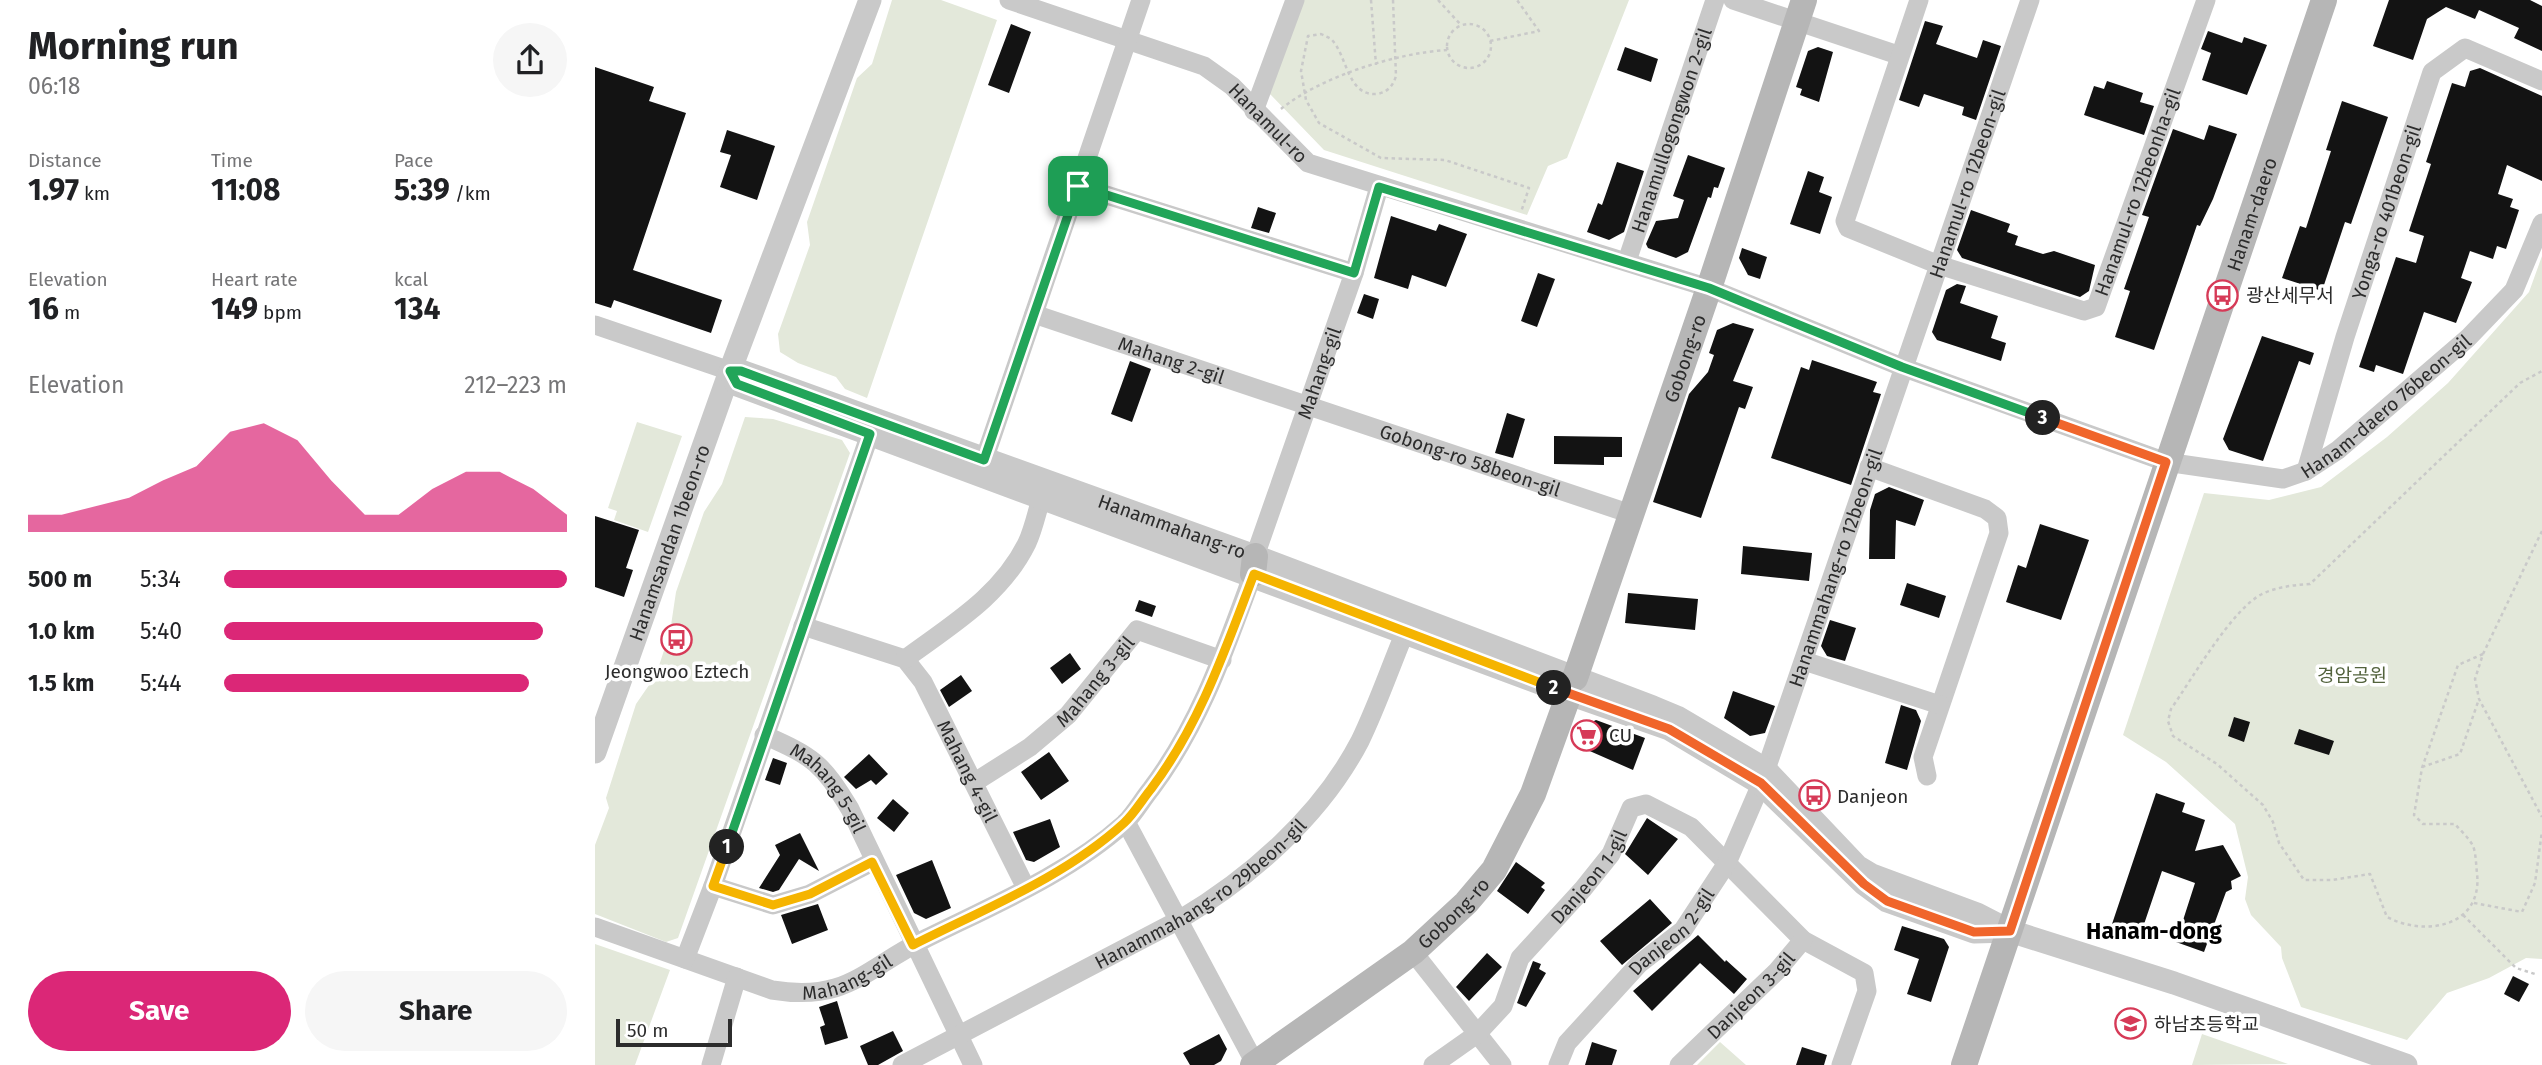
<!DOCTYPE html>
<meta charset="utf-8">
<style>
:root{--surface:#fff;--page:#f6f6f6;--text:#202124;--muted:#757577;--accent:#db2777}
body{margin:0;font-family:"Fira Sans","Noto Sans KR",sans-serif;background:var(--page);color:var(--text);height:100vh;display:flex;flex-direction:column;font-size:26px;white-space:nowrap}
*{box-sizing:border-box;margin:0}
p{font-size:23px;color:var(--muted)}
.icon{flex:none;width:38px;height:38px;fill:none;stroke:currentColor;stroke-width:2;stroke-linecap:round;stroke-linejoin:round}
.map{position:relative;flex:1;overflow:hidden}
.panel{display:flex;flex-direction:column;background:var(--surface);width:595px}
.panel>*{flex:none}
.scale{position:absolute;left:21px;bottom:18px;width:116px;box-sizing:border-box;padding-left:7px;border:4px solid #2c2c2c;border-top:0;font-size:19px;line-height:24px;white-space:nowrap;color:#2c2c2c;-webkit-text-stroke:5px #fff;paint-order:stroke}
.pin{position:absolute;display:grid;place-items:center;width:60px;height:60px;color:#fff;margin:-30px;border-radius:14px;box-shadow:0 4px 10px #0006}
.km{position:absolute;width:35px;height:35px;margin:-18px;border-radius:50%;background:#222;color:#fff;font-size:19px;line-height:35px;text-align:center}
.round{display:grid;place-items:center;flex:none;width:74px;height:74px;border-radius:37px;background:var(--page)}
.overview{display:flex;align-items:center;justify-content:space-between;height:119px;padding:0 28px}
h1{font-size:38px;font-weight:700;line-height:52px}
.metrics{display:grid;grid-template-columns:repeat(3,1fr);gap:10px;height:119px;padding:7px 28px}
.metrics div{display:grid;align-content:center}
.metrics b{font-size:30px;font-weight:700}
.metrics small{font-size:19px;font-weight:400}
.metrics p{font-size:19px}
.chart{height:196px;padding:14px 28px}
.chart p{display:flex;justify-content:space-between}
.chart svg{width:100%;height:126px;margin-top:7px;fill:var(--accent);opacity:.7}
.button{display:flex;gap:14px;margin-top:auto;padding:14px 28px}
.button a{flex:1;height:80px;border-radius:42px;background:var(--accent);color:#fff;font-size:28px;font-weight:700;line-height:80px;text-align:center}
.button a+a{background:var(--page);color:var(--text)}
ul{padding:0 28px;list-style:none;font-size:23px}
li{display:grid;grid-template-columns:112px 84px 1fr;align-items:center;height:52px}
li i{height:18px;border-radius:9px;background:var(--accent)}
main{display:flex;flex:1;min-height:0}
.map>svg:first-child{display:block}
.green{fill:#e3e8da}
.building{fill:#131313}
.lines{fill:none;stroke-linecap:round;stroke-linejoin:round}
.path{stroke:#c9c9c9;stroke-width:2.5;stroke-dasharray:3.5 3.5;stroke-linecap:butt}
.minor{stroke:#c9c9c9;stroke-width:19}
.tertiary{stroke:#c9c9c9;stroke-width:23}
.secondary{stroke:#b6b6b6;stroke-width:26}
.split-1-casing{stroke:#fff;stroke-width:14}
.split-2-casing{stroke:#fff;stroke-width:14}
.split-3-casing{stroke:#fff;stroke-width:14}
.split-4-casing{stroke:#fff;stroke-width:14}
.split-1{stroke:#22a559;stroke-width:9}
.split-2{stroke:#f5b400;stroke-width:9}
.split-3{stroke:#f0652b;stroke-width:9}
.split-4{stroke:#22a559;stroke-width:9}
.labels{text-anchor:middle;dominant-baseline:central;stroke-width:7;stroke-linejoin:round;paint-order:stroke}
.street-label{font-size:19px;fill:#2c2c2c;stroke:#fff}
.poi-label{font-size:19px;fill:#2c2c2c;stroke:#fff;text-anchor:start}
.park-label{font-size:19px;fill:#53633d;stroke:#fff}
.quarter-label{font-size:23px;font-weight:bold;fill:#000;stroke:#fff}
</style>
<main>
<section class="panel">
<div class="overview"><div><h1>Morning run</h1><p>06:18</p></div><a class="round"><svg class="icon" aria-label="share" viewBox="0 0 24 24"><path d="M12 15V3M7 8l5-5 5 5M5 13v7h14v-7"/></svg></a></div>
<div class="metrics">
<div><p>Distance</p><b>1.97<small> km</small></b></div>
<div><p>Time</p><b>11:08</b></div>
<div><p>Pace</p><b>5:39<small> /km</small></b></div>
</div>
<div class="metrics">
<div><p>Elevation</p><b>16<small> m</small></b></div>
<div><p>Heart rate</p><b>149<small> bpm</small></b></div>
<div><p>kcal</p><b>134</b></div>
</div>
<div class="chart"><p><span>Elevation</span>212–223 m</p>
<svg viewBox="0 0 160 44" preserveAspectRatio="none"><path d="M0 44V38L10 38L20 35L30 32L40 26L50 21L60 9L70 6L80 12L90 26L100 38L110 38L120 29L130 23L140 23L150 29L160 38V44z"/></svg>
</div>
<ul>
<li><b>500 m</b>5:34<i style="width:100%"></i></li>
<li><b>1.0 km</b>5:40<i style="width:93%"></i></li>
<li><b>1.5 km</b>5:44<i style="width:89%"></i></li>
</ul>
<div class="button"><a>Save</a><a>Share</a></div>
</section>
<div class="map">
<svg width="1947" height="1065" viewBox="0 0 1947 1065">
<rect width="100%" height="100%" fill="#fff"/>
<path class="green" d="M297,0H346L402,20L272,398L250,389L241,377L203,363L185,352L183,334L215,245L212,222L262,78L277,64Z
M707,0H1034L972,158L953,166L932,215L729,150L673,92Z
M1947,256V959L1931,958L1894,978L1852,993L1812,1040L1706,1007L1687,958L1686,947L1656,915L1650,899L1653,877L1640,824L1571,762L1528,735L1609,493L1674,500L1726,487L1792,437L1853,383L1934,292Z
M150,417L178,419L247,440L255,453L83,938L71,942L0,914V845L14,808L11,798L41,704L61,675L75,632L81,592L109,512L127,484Z
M42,422L87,436L53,532L19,520L22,511L13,508Z
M0,944L75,970L40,1065H0Z
M1607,1034L1693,1064L1597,1065Z
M1125,1042L1151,1065H1102Z"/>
<path class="building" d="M1794,0H1935L1947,6V51L1919,38L1924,28L1884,10L1880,19L1851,7L1832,19L1818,60L1778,46Z
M1330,21L1348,26L1341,44L1382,58L1388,40L1406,46L1381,120L1367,115L1369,107L1329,94L1324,107L1304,100Z
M416,24L436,32L414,93L393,85Z
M1613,31L1647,43L1649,37L1672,45L1652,95L1607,80L1616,53L1606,49Z
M1030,47L1063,59L1056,82L1022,70Z
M1223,47L1238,52L1224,102L1205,95L1207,89L1201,87L1213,51Z
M0,67L59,87L54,101L91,113L38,270L127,300L116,333L19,300L16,308L0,303Z
M1885,68L1947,96V181L1912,165L1903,194L1918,199L1915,207L1924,210L1911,249L1902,246L1898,259L1875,251L1866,278L1877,282L1861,323L1829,312L1808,374L1781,365L1779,372L1764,367L1801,257L1821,263L1829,236L1814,231L1836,164L1831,162L1857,83L1870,87L1875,71Z
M1512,81L1548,93L1545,102L1559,106L1549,135L1489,115L1499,86L1509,89Z
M1747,101L1793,117L1756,224L1750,222L1727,291L1687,278L1705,226L1711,228L1736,151L1731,150Z
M1614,125L1642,134L1618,199L1605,226L1602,225L1559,350L1520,337L1535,291L1529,289L1554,217L1547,215L1578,129L1609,140Z
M132,130L180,146L162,200L125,187L136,155L125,152Z
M1093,155L1130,168L1123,188L1119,187L1116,198L1113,197L1093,252L1081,258L1053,248L1051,244L1061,221L1083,218L1089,200L1078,196Z
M1022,162L1049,171L1029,232L1014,240L992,232L1003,203L1007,205Z
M1213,171L1229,177L1224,192L1237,197L1225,234L1195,224Z
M663,207L681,213L674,233L656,228Z
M1376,210L1415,224L1412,232L1423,236L1420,245L1448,254L1459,251L1500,265L1494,291L1485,297L1367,258L1362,250Z
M796,216L841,231L844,224L872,234L851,287L817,275L813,289L779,278Z
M1147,248L1172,257L1165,279L1153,275L1144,258Z
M943,273L960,279L942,327L926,321Z
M1362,284L1371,286L1365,303L1403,316L1396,338L1411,343L1406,361L1342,340L1337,332L1351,290Z
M769,294L784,299L778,319L762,313Z
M1138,323L1159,329L1138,381L1158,387L1150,409L1144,407L1106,518L1058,502L1094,394L1113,372L1119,355L1114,353L1122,330Z
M1667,336L1719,353L1715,365L1704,361L1668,461L1634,450L1628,439Z
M1217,360L1282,382L1278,392L1286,394L1256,485L1176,458L1206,367L1214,370Z
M535,361L556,369L537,422L516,414Z
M912,413L930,419L918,458L900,453Z
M959,436L1027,437V457H1009V465L959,464Z
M1294,487L1329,500L1320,526L1301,520L1300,559H1274L1275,510L1280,494Z
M0,516L44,530L31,568L38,570L29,597L0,587Z
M1445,524L1494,540L1466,620L1411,602L1423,565L1431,568Z
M1148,546L1217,553L1214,581L1146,574Z
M1312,583L1351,596L1344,618L1305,605Z
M1033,593L1103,599L1100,630L1030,623Z
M544,600L561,606L557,617L540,611Z
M1235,620L1261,628L1250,661L1232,656L1226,646Z
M475,653L486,669L467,684L455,668Z
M366,675L377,691L354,707L345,690Z
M1138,691L1180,706L1170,733L1155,736L1129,718Z
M1306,705L1321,710L1326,721L1312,770L1290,763Z
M1639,717L1655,722L1649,742L1633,736Z
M1001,720L1050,738L1038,770L981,745L987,727Z
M1704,729L1739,741L1734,755L1699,744Z
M454,752L474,781L446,800L426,772Z
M274,754L293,774L281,785L276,780L261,789L249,777Z
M178,758L192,763L185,785L170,780Z
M1561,793L1590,803L1587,812L1610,820L1600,851L1628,845L1646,876L1636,881L1637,889L1631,892L1609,952L1581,942L1600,883L1567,871L1544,939L1515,930Z
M298,799L314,813L299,832L282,818Z
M1052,818L1083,839L1053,875L1030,854Z
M455,819L465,847L439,862L431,860L418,832Z
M205,833L224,871L204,859L184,890L178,892L164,888L185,855L180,845Z
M337,860L356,908L331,919L319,913L301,875Z
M921,862L950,883L946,887L950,890L933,914L902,891Z
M1055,899L1077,923L1027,965L1005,941Z
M223,904L233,930L197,944L186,915Z
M1307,926L1349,939L1354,947L1336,1002L1312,994L1324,959L1299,950Z
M1103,935L1130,962L1131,960L1152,979L1139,994L1105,963L1057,1011L1038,991Z
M892,953L907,967L874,1001L861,987Z
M938,961L946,964L944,969L951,973L931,1007L922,1003Z
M1918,976L1934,984L1924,1002L1909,994Z
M242,1001L253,1038L230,1045L225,1027L230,1025L224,1007Z
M298,1031L308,1051L283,1065H273L265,1046Z
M624,1034L632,1049L626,1061L619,1065H595L588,1053Z
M997,1042L1022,1050L1017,1065H990Z
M1207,1047L1232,1055L1229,1065H1201Z"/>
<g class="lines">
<path class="path" d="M776,0L781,65
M798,0L801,76C798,86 792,93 781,94C752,96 752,54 736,39C733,37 730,36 726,34L713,36L706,71L711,100L724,123L786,158L850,160L934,188L926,212
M843,0L866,25
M852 46a22 22 0 1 1 44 0a22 22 0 1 1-44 0Z
M895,41L944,31L922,0
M686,109C725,77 801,53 852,50
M1947,531L1888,654L1880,679L1884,699L1947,817
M1888,654L1863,665L1827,768L1819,815L1828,824H1860C1866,831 1874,838 1878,846C1881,853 1881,865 1882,873C1888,927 1830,937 1792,917L1775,874L1737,880H1709L1684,843L1678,822L1668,805L1622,764L1578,736L1573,721L1576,709C1597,679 1637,609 1667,594C1682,587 1698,585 1715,584L1925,383L1947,371
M1827,767L1865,754L1884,699
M1879,903L1927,912L1940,883L1947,831
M1868,915L1921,968L1940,974"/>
<g class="minor">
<path id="s1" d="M414,0L609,66L637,86L713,163L1114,288L1307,367L1571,462L1688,479L1711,471L1743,450L1873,338L1919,290L1947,223"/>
<path d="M1138,0L1303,55"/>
<path id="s2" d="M1324,0L1250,221L1253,228L1344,265L1489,311L1501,307L1611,0"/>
<path d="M659,111L700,0"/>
<path d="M483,186L759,273"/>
<path id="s3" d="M1032,261L1120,0"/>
<path id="s4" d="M439,314L1036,514"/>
<path d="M0,325L135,371"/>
<path d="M389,460L546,0"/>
<path d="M1274,467L1390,509L1402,518L1404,533L1328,757L1332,776"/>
<path id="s5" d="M1711,471L1750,337L1837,72L1870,48L1947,81"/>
<path id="s6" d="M660,556L759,273L784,187"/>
<path id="s7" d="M208,626L310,659L328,682L431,888"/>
<path d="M310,659C356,625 406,596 432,543C439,528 442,511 447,496"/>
<path d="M1209,661L1345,705"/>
<path id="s8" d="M169,735C219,757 227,763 255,809L378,1065"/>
<path id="s9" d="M380,782L435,747L473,715L542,630L627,660"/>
<path d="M531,822L661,1065"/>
<path d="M118,886L178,905L215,894L277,862"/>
<path id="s10" d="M0,927L177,990C251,1002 267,971 328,940C396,906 472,875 530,823C540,813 547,800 556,789C605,724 630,650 658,574"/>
<path d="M818,952L907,1065"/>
<path d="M90,959L118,886L275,434"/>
<path d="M116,1065L142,977"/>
<path id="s11" d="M307,1065L584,920C655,878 726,816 765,741C782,706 795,668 810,632"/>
<path id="s12" d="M838,1065L882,1034L908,1006L925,958L988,889L1016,854L1036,808L1051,804L1096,827L1208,940L1269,973L1272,991L1246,1065"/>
<path id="s13" d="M963,1065L972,1043L1044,964L1088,930L1132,863L1166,784L1435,0"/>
<path id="s14" d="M1084,1065L1182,971L1208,940"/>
</g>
<g class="tertiary">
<path id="s15" d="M0,752L135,371L275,0"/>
<path id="s16" d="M1415,931L1379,932L1292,901L1269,884L1166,784L1074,729L974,694L142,385L135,371H146L660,556L1058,707L1082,717L1170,769L1262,866L1277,875L1382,914L1415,931L1579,983L1811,1065"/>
</g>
<g class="secondary">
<path d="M658,574L660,556"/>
<path id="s17" d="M980,678L1114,288L1209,0"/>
<path id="s18" d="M658,1065L818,952L871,903L899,870L938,794L974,694"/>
<path id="s19" d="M1369,1065L1729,0"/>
</g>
</g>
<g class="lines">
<defs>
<path id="split-1" d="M132,847L275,434L142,384L135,371H146L389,460L483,186"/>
<path id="split-2" d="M132,847L118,886L178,905L215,894L277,862L318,945C389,909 470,877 529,823C539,814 547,800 556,789C605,724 630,650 659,574L959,688"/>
<path id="split-3" d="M959,688L1074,729L1166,783L1269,884L1292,901L1379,932L1415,931L1571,462L1448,418"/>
<path id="split-4" d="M483,186L759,273L784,187L1114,288L1307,367L1448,418"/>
</defs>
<use href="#split-1" class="split-1-casing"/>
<use href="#split-2" class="split-2-casing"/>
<use href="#split-3" class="split-3-casing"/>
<use href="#split-4" class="split-4-casing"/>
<use href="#split-1" class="split-1"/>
<use href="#split-2" class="split-2"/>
<use href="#split-3" class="split-3"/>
<use href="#split-4" class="split-4"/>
</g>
<defs>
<symbol id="bus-ring" viewBox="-11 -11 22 22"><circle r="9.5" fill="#fff" stroke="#d63a57" stroke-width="1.5"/><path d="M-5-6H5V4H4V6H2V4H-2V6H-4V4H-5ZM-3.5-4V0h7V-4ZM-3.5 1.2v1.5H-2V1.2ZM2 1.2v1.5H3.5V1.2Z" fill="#d63a57"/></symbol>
<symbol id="supermarket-ring" viewBox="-11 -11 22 22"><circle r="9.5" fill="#fff" stroke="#d63a57" stroke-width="1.5"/><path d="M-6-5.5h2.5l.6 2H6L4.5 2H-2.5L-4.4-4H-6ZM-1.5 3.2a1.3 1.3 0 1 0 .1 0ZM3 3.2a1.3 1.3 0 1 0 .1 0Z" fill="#d63a57"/></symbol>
<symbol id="school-ring" viewBox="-11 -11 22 22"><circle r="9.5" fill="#fff" stroke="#d63a57" stroke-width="1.5"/><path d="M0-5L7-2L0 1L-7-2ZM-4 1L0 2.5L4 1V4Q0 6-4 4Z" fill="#d63a57"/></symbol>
</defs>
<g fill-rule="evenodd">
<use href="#bus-ring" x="1610" y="278" width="35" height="35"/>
<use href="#bus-ring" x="64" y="622" width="35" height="35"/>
<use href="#supermarket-ring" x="974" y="718" width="35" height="35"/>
<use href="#bus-ring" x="1202" y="778" width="35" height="35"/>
<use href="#school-ring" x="1518" y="1006" width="35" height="35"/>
</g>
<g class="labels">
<g class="street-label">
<text stroke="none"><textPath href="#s1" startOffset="292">Hanamul-ro</textPath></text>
<text stroke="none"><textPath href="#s3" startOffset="138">Hanamullogongwon 2-gil</textPath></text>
<text stroke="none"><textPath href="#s13" startOffset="987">Hanamul-ro 12beon-gil</textPath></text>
<text stroke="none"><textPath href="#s2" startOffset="626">Hanamul-ro 12beonha-gil</textPath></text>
<text stroke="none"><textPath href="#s5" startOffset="271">Yonga-ro 401beon-gil</textPath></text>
<text stroke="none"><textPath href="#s19" startOffset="898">Hanam-daero</textPath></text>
<text stroke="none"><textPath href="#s17" startOffset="338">Gobong-ro</textPath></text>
<text stroke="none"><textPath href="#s4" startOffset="145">Mahang 2-gil</textPath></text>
<text stroke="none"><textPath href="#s6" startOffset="194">Mahang-gil</textPath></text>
<text stroke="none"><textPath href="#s1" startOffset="1503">Hanam-daero 76beon-gil</textPath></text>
<text stroke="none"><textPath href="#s4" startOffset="460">Gobong-ro 58beon-gil</textPath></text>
<text stroke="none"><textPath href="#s16" startOffset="1886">Hanammahang-ro</textPath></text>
<text stroke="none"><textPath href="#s15" startOffset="222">Hanamsandan 1beon-ro</textPath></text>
<text stroke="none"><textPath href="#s13" startOffset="581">Hanammahang-ro 12beon-gil</textPath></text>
<text stroke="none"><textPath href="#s9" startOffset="158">Mahang 3-gil</textPath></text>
<text stroke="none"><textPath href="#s7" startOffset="236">Mahang 4-gil</textPath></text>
<text stroke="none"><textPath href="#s8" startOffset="86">Mahang 5-gil</textPath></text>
<text stroke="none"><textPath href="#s12" startOffset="250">Danjeon 1-gil</textPath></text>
<text stroke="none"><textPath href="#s11" startOffset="345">Hanammahang-ro 29beon-gil</textPath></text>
<text stroke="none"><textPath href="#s18" startOffset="252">Gobong-ro</textPath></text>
<text stroke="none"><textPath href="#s13" startOffset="177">Danjeon 2-gil</textPath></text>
<text stroke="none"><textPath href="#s10" startOffset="266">Mahang-gil</textPath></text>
<text stroke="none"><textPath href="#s14" startOffset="100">Danjeon 3-gil</textPath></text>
</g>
<g class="poi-label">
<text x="1651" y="295">광산세무서</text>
<text x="82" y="671" text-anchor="middle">Jeongwoo Eztech</text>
<text x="1014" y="735">CU</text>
<text x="1242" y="796">Danjeon</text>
<text x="1559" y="1024">하남초등학교</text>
</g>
<g class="park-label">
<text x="1757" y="675">경암공원</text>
</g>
<g class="quarter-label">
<text x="1559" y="931">Hanam-dong</text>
</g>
</g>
</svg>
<div class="scale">50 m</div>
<div class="pin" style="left:483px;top:186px;background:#1e9e55"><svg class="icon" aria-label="arrive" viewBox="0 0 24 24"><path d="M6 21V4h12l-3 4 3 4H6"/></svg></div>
<b class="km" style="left:132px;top:847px">1</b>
<b class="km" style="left:959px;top:688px">2</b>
<b class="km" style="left:1448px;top:418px">3</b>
</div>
</main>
